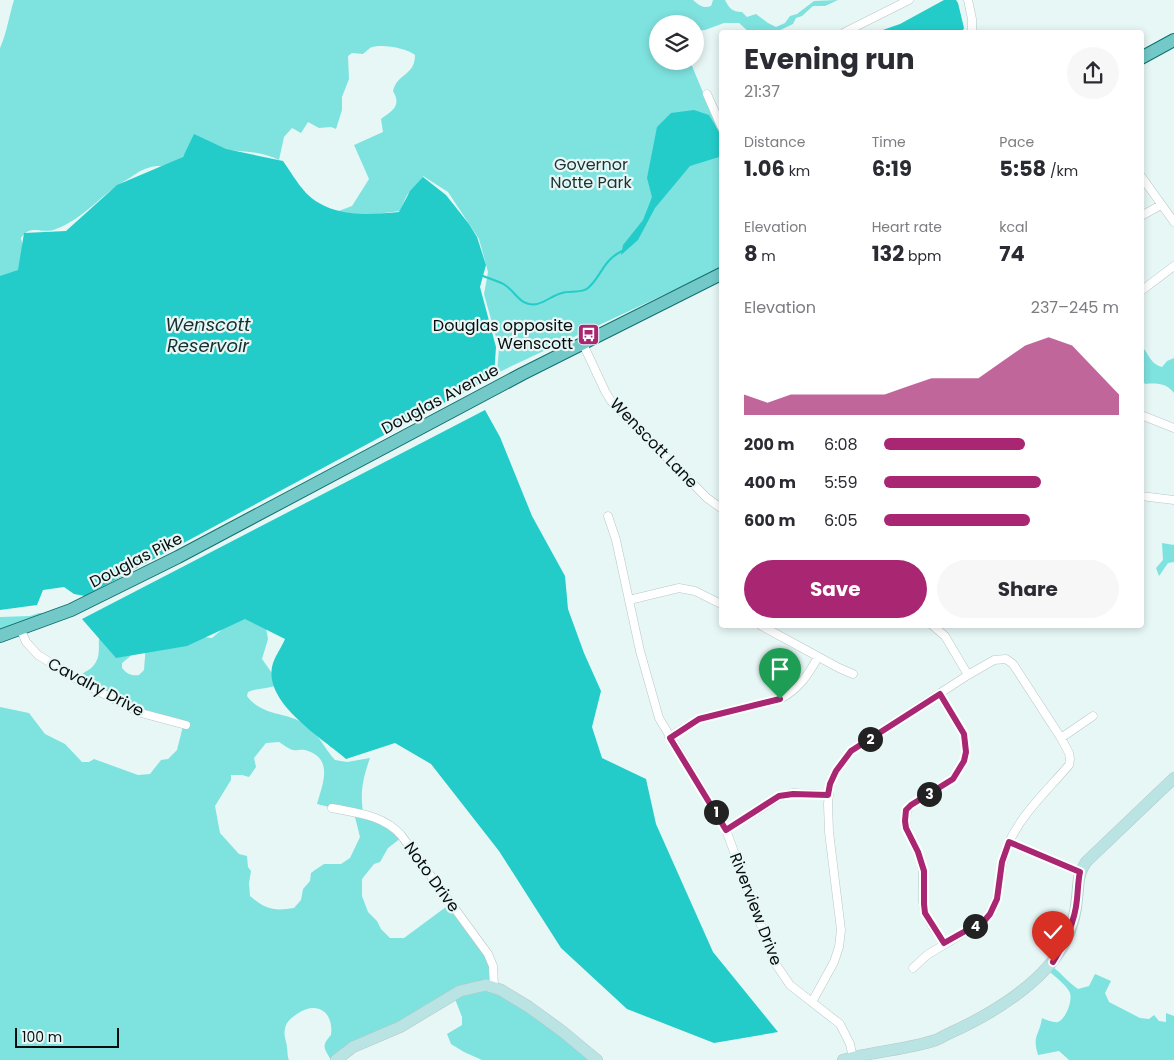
<!DOCTYPE html>
<meta charset="utf-8">
<style>
:root{--surface:#fff;--page:#f7f7f7;--text:#2b2b33;--muted:#7c7c81;--accent:#a82672}
body{margin:0;font-family:Poppins,sans-serif;background:var(--page);color:var(--text);height:100vh;display:flex;flex-direction:column;font-size:19px;white-space:nowrap}
*{box-sizing:border-box;margin:0}
p{font-size:16px;color:var(--muted)}
.icon{flex:none;width:28px;height:28px;fill:none;stroke:currentColor;stroke-width:2;stroke-linecap:round;stroke-linejoin:round}
.map{position:relative;flex:1;overflow:hidden}
.sheet{position:absolute;left:719px;top:30px;width:425px;height:598px;display:flex;flex-direction:column;background:var(--surface);border-radius:5px;box-shadow:0 2px 8px #0003}
.sheet>*{flex:none}
.tools{position:absolute;left:649px;top:15px;display:grid;gap:10px}
.tools a{display:grid;place-items:center;width:55px;height:55px;border-radius:50%;background:var(--surface);box-shadow:0 2px 8px #0003;font-size:25px}
.scale{position:absolute;left:15px;bottom:12px;width:104px;box-sizing:border-box;padding-left:5px;border:2px solid #080d0d;border-top:0;font-size:14px;line-height:18px;white-space:nowrap;color:#080d0d;-webkit-text-stroke:4px #e7f7f6;paint-order:stroke}
.pin{position:absolute;display:grid;place-items:center;width:42px;height:42px;color:#fff;margin:-51px -21px;border-radius:50% 50% 50% 0;rotate:-45deg;box-shadow:0 0 5px #0007}
.pin .icon{rotate:45deg}
.km{position:absolute;width:25px;height:25px;margin:-12px;border-radius:50%;background:#222;color:#fff;font-size:14px;line-height:25px;text-align:center}
.round{display:grid;place-items:center;flex:none;width:52px;height:52px;border-radius:26px;background:var(--page)}
.headline{display:flex;align-items:center;justify-content:space-between;height:85px;padding:0 25px}
h1{font-size:28px;font-weight:700;line-height:38px}
.figures{display:grid;grid-template-columns:repeat(3,1fr);gap:8px;height:85px;padding:5px 25px}
.figures div{display:grid;align-content:center}
.figures b{font-size:21px;font-weight:700}
.figures small{font-size:14px;font-weight:400}
.figures p{font-size:14px}
.chart{height:140px;padding:10px 25px}
.chart p{display:flex;justify-content:space-between}
.chart svg{width:100%;height:90px;margin-top:5px;fill:var(--accent);opacity:.7}
.button{display:flex;gap:10px;margin-top:auto;padding:10px 25px}
.button a{flex:1;height:58px;border-radius:30px;background:var(--accent);color:#fff;font-size:20px;font-weight:700;line-height:58px;text-align:center}
.button a+a{background:var(--page);color:var(--text)}
ul{padding:0 25px;list-style:none;font-size:16px}
li{display:grid;grid-template-columns:80px 60px 1fr;align-items:center;height:38px}
li i{height:12px;border-radius:6px;background:var(--accent)}
.map>svg:first-child{display:block}
.green{fill:#7ee2df;fill-rule:evenodd}
.water{fill:#23ccc9}
.lines{fill:none;stroke-linecap:round;stroke-linejoin:round}
.stream{stroke:#23ccc9;stroke-width:2}
.street-casing{stroke:#b8c7c6;stroke-width:9}
.secondary-casing{stroke:#b8c7c6;stroke-width:12}
.primary-casing{stroke:#11706e;stroke-width:14}
.street{stroke:#fff;stroke-width:8}
.secondary{stroke:#b9e4e3;stroke-width:11}
.primary{stroke:#73c9c8;stroke-width:12}
.route-casing{stroke:#fff;stroke-width:10}
.route{stroke:#a82672;stroke-width:6}
.labels{text-anchor:middle;dominant-baseline:central;stroke-width:4.5;stroke-linejoin:round;paint-order:stroke}
.park-label{font-size:16px;fill:#1b3433;stroke:#e7f7f6}
.poi-label{font-size:16px;fill:#080d0d;stroke:#e7f7f6;text-anchor:end}
.street-label{font-size:16px;fill:#080d0d;stroke:#e7f7f6}
.water-label{font-size:18px;font-style:italic;fill:#162f2e;stroke:#e7f7f6}
</style>
<div class="map">
<svg width="1174" height="1060" viewBox="0 0 1174 1060">
<rect width="100%" height="100%" fill="#e7f7f6"/>
<path class="green" d="M14,0H693C699,5 703,9 711,6L713,0H725C729,8 732,12 742,12L747,17L756,14L768,23L776,27L785,23L790,16L797,14L814,1L838,0L825,6H813L802,16L796,18L793,24L776,32H749L739,23H724L705,30L695,31V24H685L673,17L675,24H658V61H690L721,136V268L497,373L499,348L484,294L488,272L479,239L448,192L423,176L424,182C419,186 411,190 407,195C404,200 403,206 400,211L353,217L336,212L352,206L369,179L354,145L383,132L381,119C392,111 402,106 393,91C397,73 415,76 415,55C407,48 380,43 370,48C369,49 364,53 363,54L352,53L348,56L349,79L342,97V110L336,129L331,127L319,128L308,122L301,133L292,128L284,137L279,160C256,148 214,150 188,150C171,174 166,161 145,169C139,171 133,176 128,179C102,193 84,219 56,229C42,235 31,223 21,238L24,252L23,272L0,277V48C7,32 9,16 14,0Z
M1141,346C1149,353 1150,364 1162,367L1167,361L1174,358V393C1166,383 1157,383 1145,384L1141,378Z
M1162,543L1174,545V562L1168,563L1159,576L1156,568L1163,560Z
M39,613H56L0,639V617L30,616Z
M241,619H249L266,628L268,639L262,659L274,676L275,686C266,689 257,688 248,692L247,696C261,716 287,712 305,724C319,734 324,748 335,760L347,762L370,758C363,778 360,791 363,812L379,819L401,838L388,848L380,862L374,864L362,879V896L368,912L377,921L381,929L390,938H404L450,904L494,963L496,987L597,1060H482L464,1052L451,1044L447,1034L462,1025V1017L455,999L331,1060C324,1048 321,1046 331,1035C334,1012 317,1000 297,1014C291,1018 286,1022 285,1029C283,1036 287,1042 287,1048C288,1053 287,1056 289,1060H0V707L29,713L45,734L65,744L82,762H89L94,759L138,775L150,774L161,760L168,759L177,750L183,726L154,720L78,682C83,669 88,673 94,665C102,655 97,644 100,633L133,654L122,663V668C127,674 131,676 139,675L144,670L146,643L203,637L212,638L226,626ZM279,742C283,744 288,749 293,750C297,751 300,749 305,750C334,758 323,783 317,804L354,813L360,837L350,858L341,864H324L315,870L311,873L310,881L303,889L301,900L294,908C274,911 266,910 250,896L249,883L251,871L248,867L247,856L239,854L220,833L215,806L231,780V775H242L249,777L256,767L254,758L266,743Z
M1053,967C1062,974 1069,983 1078,989L1089,986L1095,974L1111,981L1105,993L1109,1002L1140,1018L1149,1019L1154,1015L1159,1021L1166,1022V1013L1174,1016V1060H1069L1059,1051L1038,1055C1032,1035 1039,1037 1042,1018C1046,1020 1054,1023 1058,1022C1066,1019 1074,998 1069,991C1064,983 1055,977 1049,971Z"/>
<path class="water" d="M944,0H956L958,3L964,28L962,32H877L900,24Z
M694,110L709,115C718,130 725,138 719,157L690,166L655,208L638,240L621,255L623,245L643,220L652,197L647,178L657,127L671,113Z
M194,134L226,149L283,161C290,171 297,183 306,193C331,218 368,215 399,212L410,191L423,177L446,195L469,224L477,237L486,265L480,287L496,347L494,376L85,596L74,594L64,587L43,590L37,605L0,610V276L18,270L24,233L66,231L117,185L183,157Z
M485,410L500,437L532,516L565,576L568,609L584,653L601,691L592,727L602,758L646,779L656,824L713,952L778,1032L714,1043L627,1009L561,948L499,851L431,764L395,743L346,759C322,738 265,704 272,667C274,657 282,647 285,639L245,619L187,646L116,658L82,619Z"/>
<g class="lines">
<path class="stream" d="M483,276C490,279 499,281 505,285C516,292 520,307 537,304C546,302 553,295 562,293C570,290 581,294 588,288C602,276 602,261 622,251"/>
<defs>
<path id="street" d="M968,0L972,19V32
M845,32L909,0
M707,94L721,126
M1141,176L1174,222
M1141,216L1161,205
M1141,291L1174,266
M583,344L605,391L611,401L707,498L721,508
M1141,415L1174,428
M1141,496L1174,500
M608,516L616,540L640,651L659,718L726,830L775,963L790,985L840,1024L850,1044L853,1058
M629,600L679,588L695,591L721,604
M760,625L839,668L853,674
M932,625L945,636L968,675
M21,630L26,642L38,655L88,686L141,713L186,725
M940,695L964,734L966,752L964,761L953,779L911,805C896,823 916,842 921,861C926,878 919,898 926,914C930,925 938,934 944,943
M669,737L699,719L780,699C799,689 808,675 818,657
M1061,738L1093,716
M332,808C357,813 383,815 401,835L488,954L493,966L494,987
M726,830L779,797L793,793L828,795
M1009,842L1080,872
M812,1002L834,962L839,947L841,930L829,832L828,804L830,784L836,771L851,751L968,675L994,660L1006,659L1013,664L1061,738L1069,753L1070,759L1069,765C1047,791 1023,812 1008,844C997,868 1004,899 985,920L927,955L913,968"/>
<path id="secondary" d="M336,1060L353,1047L400,1027L460,991L486,985L501,990L529,1007L562,1031L597,1060
M843,1060C873,1051 906,1050 936,1040C941,1038 945,1035 950,1033C990,1015 1044,983 1065,942C1071,930 1076,913 1077,898C1079,883 1077,876 1086,862L1174,778"/>
<path id="primary" d="M1141,58L1174,40
M0,636L71,610L178,557L522,374L721,274"/>
</defs>
<use href="#street" class="street-casing"/>
<use href="#secondary" class="secondary-casing"/>
<use href="#primary" class="primary-casing"/>
<use href="#street" class="street"/>
<use href="#secondary" class="secondary"/>
<use href="#primary" class="primary"/>
</g>
<g class="lines">
<defs>
<path id="route" d="M780,699L699,719L670,738L726,830L779,796L793,794L828,795L830,784L836,771L851,751L940,694L964,734L966,752L964,761L953,779L911,805L906,810L905,821L906,828L918,852L924,871V904L925,913L944,943L985,920L990,914L997,899L1002,862L1009,842L1080,872C1078,881 1078,890 1077,899C1075,922 1065,942 1053,962"/>
</defs>
<use href="#route" class="route-casing"/>
<use href="#route" class="route"/>
</g>
<defs>
<symbol id="bus-square" viewBox="-11 -11 22 22"><rect x="-9" y="-9" width="18" height="18" rx="4" fill="#a82672" stroke="#e7f7f6"/><path d="M-5-6H5V4H4V6H2V4H-2V6H-4V4H-5ZM-3.5-4V0h7V-4ZM-3.5 1.2v1.5H-2V1.2ZM2 1.2v1.5H3.5V1.2Z" fill="#fff"/></symbol>
</defs>
<g fill-rule="evenodd">
<use href="#bus-square" x="576" y="322" width="25" height="25"/>
</g>
<g class="labels">
<g class="park-label">
<text x="591" y="164">Governor<tspan x="591" dy="18">Notte Park</tspan></text>
</g>
<g class="poi-label">
<text x="573" y="325">Douglas opposite<tspan x="573" dy="18">Wenscott</tspan></text>
</g>
<g class="street-label">
<text transform="translate(440 399) rotate(-28)">Douglas Avenue</text>
<text transform="translate(654 443) rotate(46)">Wenscott Lane</text>
<text transform="translate(136 560) rotate(-27)">Douglas Pike</text>
<text transform="translate(96 687) rotate(28)">Cavalry Drive</text>
<text transform="translate(432 877) rotate(54)">Noto Drive</text>
<text transform="translate(756 909) rotate(69)">Riverview Drive</text>
</g>
<g class="water-label">
<text x="208" y="324">Wenscott<tspan x="208" dy="21">Reservoir</tspan></text>
</g>
</g>
</svg>
<div class="tools">
<a><svg class="icon" aria-label="layers" viewBox="0 0 24 24"><path d="M12 4l9 5-9 5-9-5zM3 14l9 5 9-5"/></svg></a>
</div>
<div class="scale">100 m</div>
<div class="pin" style="left:780px;top:699px;background:#1e9e55"><svg class="icon" aria-label="arrive" viewBox="0 0 24 24"><path d="M6 21V4h12l-3 4 3 4H6"/></svg></div>
<div class="pin" style="left:1053px;top:962px;background:#d93025"><svg class="icon" aria-label="check" viewBox="0 0 24 24"><path d="M5 12l5 5 9-10"/></svg></div>
<b class="km" style="left:716px;top:812px">1</b>
<b class="km" style="left:870px;top:739px">2</b>
<b class="km" style="left:929px;top:794px">3</b>
<b class="km" style="left:975px;top:926px">4</b>
<section class="sheet">
<div class="headline"><div><h1>Evening run</h1><p>21:37</p></div><a class="round"><svg class="icon" aria-label="share" viewBox="0 0 24 24"><path d="M12 15V3M7 8l5-5 5 5M5 13v7h14v-7"/></svg></a></div>
<div class="figures">
<div><p>Distance</p><b>1.06<small> km</small></b></div>
<div><p>Time</p><b>6:19</b></div>
<div><p>Pace</p><b>5:58<small> /km</small></b></div>
</div>
<div class="figures">
<div><p>Elevation</p><b>8<small> m</small></b></div>
<div><p>Heart rate</p><b>132<small> bpm</small></b></div>
<div><p>kcal</p><b>74</b></div>
</div>
<div class="chart"><p><span>Elevation</span>237–245 m</p>
<svg viewBox="0 0 160 44" preserveAspectRatio="none"><path d="M0 44V34L10 38L20 34L30 34L40 34L50 34L60 34L70 30L80 26L90 26L100 26L110 18L120 10L130 6L140 10L150 22L160 34V44z"/></svg>
</div>
<ul>
<li><b>200 m</b>6:08<i style="width:60%"></i></li>
<li><b>400 m</b>5:59<i style="width:67%"></i></li>
<li><b>600 m</b>6:05<i style="width:62%"></i></li>
</ul>
<div class="button"><a>Save</a><a>Share</a></div>
</section>
</div>
